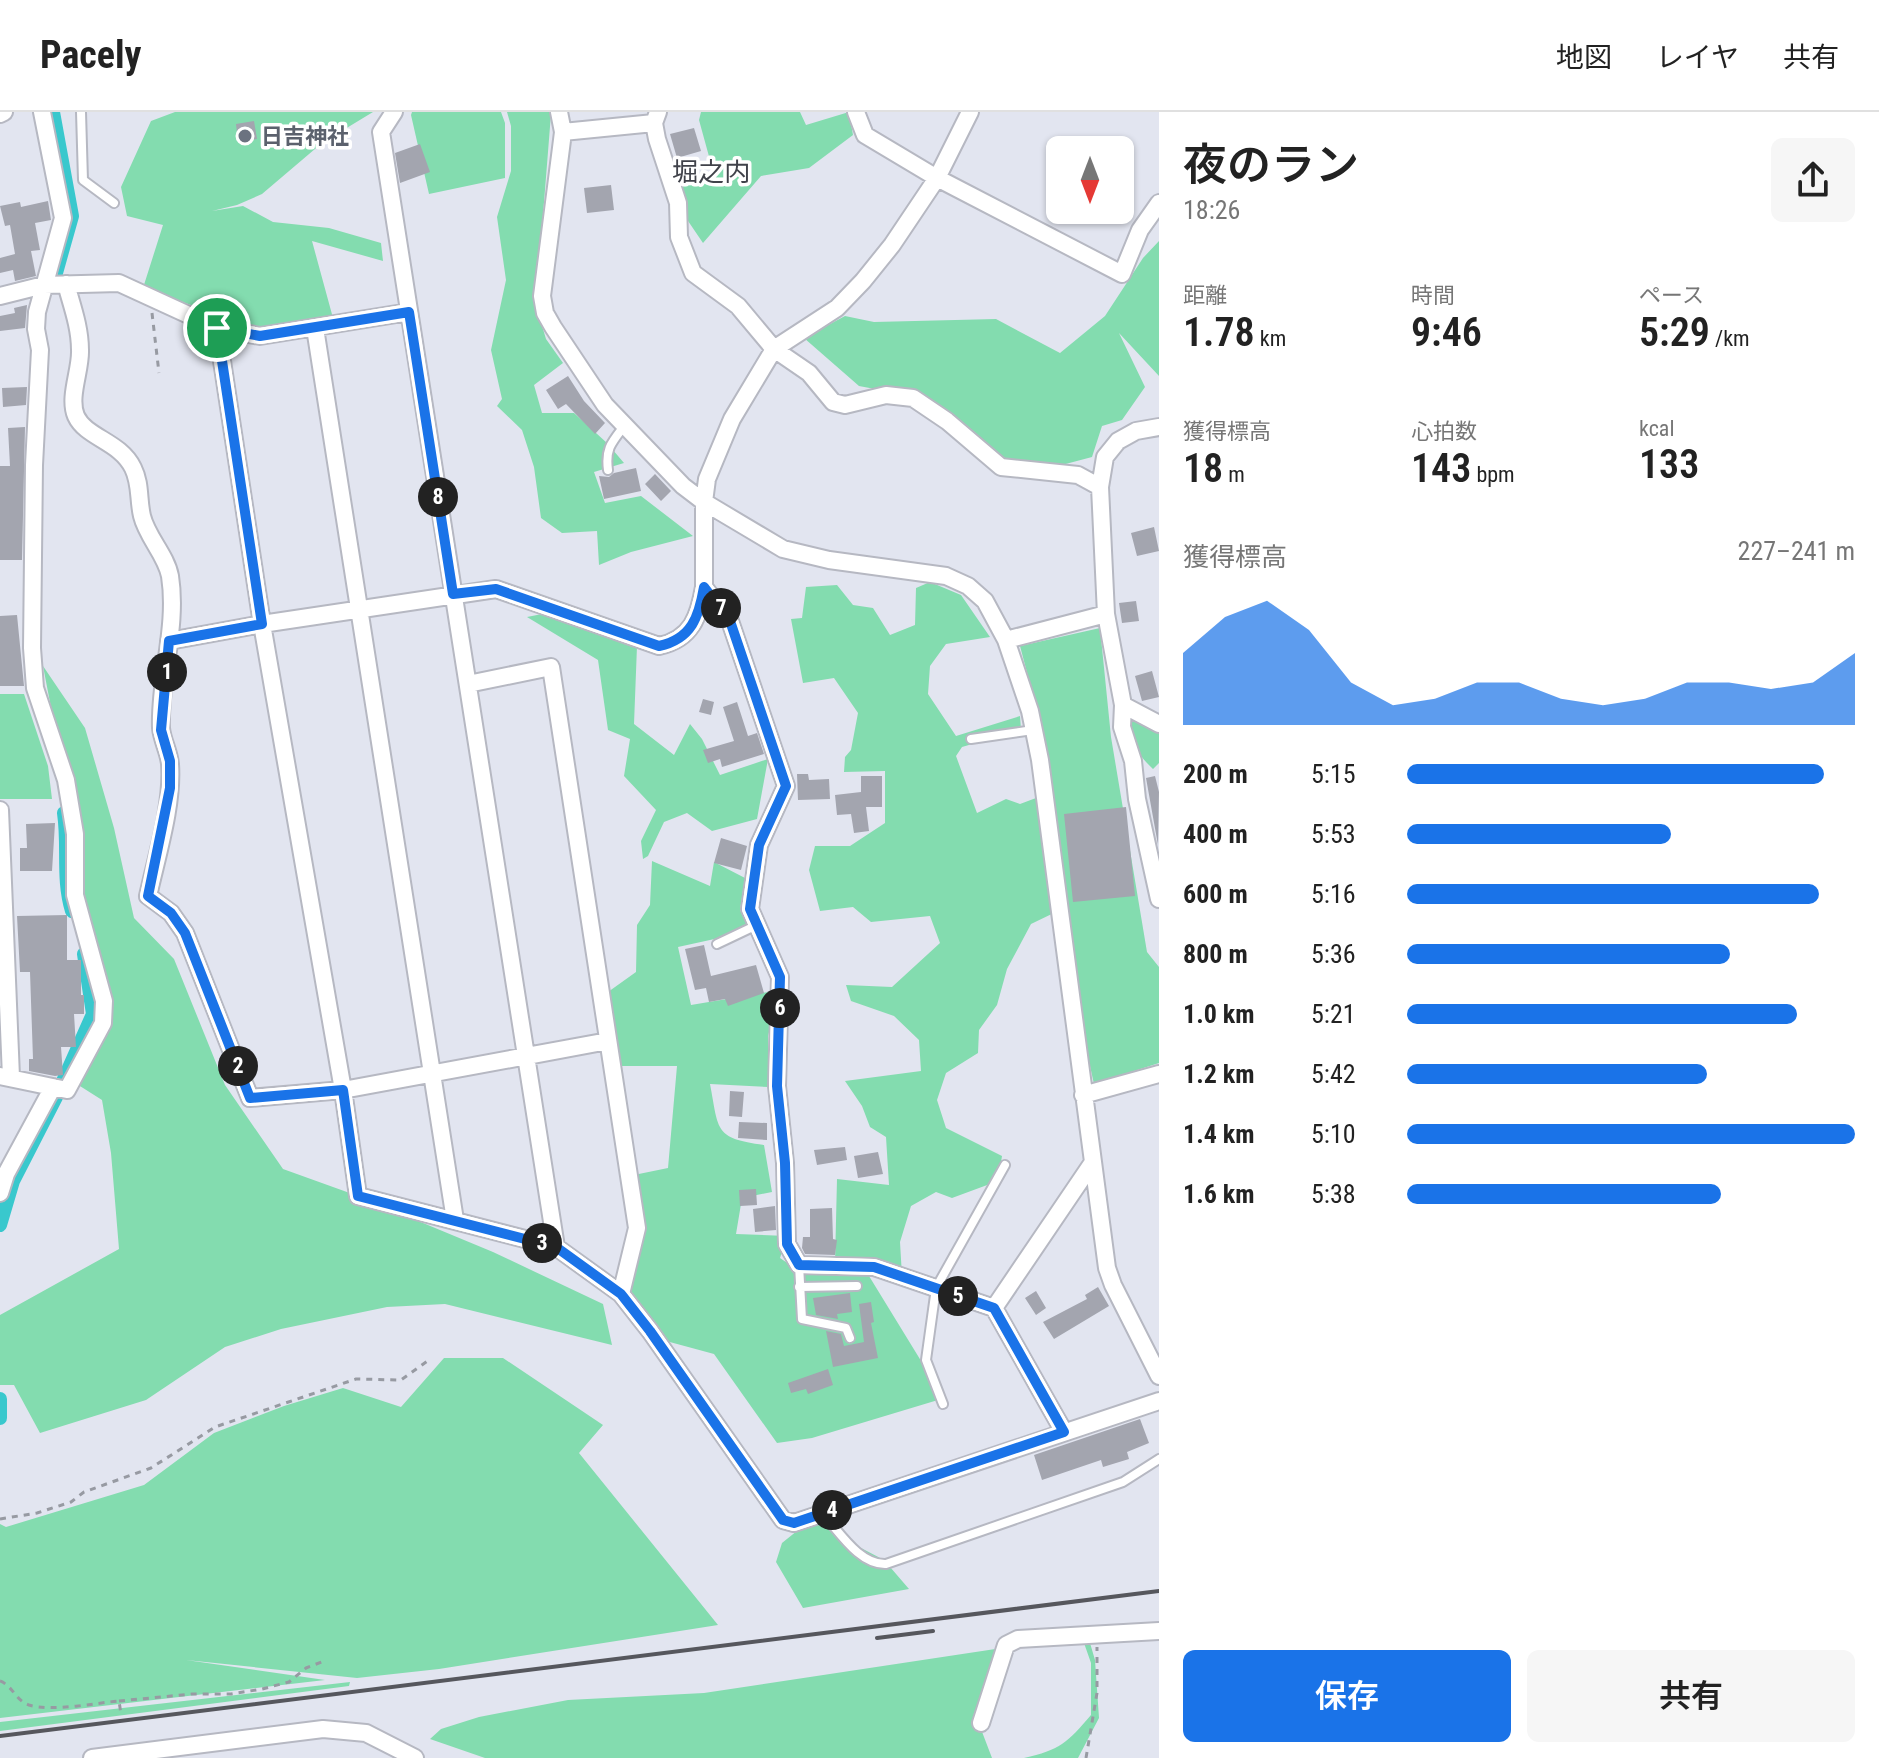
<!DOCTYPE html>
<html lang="ja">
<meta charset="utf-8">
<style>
:root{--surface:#fff;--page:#f6f6f6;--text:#222;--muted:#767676;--line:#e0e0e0;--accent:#1a73e8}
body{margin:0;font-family:"Roboto Condensed","Noto Sans JP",sans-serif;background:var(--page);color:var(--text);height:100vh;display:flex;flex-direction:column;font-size:30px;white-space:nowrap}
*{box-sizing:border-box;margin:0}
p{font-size:26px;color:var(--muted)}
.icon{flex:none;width:44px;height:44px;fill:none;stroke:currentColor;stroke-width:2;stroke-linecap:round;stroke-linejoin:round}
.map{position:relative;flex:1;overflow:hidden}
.side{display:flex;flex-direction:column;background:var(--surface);width:720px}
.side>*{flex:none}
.needle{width:52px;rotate:180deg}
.fabs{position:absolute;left:1046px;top:24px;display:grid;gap:16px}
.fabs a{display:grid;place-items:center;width:88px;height:88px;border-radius:12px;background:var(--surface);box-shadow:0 2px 6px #0004;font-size:40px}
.pin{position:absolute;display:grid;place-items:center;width:68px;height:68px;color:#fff;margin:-34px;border:4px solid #fff;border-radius:50%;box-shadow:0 2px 8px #0007}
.km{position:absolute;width:40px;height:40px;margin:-20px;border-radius:50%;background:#222;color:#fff;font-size:22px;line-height:40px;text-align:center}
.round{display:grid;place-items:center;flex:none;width:84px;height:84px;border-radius:12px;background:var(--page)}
.summary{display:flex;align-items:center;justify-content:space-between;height:136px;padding:0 24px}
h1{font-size:44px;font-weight:600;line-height:60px}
.metrics{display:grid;grid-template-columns:repeat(3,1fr);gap:12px;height:136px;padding:8px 24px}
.metrics div{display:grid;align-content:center}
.metrics b{font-size:40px;font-weight:600}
.metrics small{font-size:22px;font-weight:400}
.metrics p{font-size:22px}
.chart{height:224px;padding:16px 24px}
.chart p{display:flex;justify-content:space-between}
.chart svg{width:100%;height:144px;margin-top:8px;fill:var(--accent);opacity:.7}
.primary-button{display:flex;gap:16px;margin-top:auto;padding:16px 24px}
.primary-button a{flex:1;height:92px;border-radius:12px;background:var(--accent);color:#fff;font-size:32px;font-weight:600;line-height:92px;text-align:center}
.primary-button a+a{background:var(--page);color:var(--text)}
ul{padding:0 24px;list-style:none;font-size:26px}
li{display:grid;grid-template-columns:128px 96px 1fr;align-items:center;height:60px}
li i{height:20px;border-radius:10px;background:var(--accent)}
header{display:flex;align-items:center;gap:48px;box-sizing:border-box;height:112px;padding:0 40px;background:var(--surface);border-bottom:2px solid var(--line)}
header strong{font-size:38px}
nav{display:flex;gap:44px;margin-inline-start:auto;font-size:28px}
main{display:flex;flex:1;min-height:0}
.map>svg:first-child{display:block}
.green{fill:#83dcaf}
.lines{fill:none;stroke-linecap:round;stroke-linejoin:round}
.canal{stroke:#39c8cd;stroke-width:14}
.building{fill:#a3a5af}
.lane-casing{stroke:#b6b8c2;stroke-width:12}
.street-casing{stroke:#b6b8c2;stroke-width:20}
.path{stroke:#979aa2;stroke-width:3;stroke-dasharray:6 6;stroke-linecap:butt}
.lane{stroke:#fff;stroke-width:8}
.street{stroke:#fff;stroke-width:16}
.rail{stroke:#56575d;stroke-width:4}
.route-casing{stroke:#fff;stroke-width:16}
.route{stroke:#1a73e8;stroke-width:10}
.worship-dot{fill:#6b7280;stroke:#fff;stroke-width:3}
.labels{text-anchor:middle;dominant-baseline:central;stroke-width:7;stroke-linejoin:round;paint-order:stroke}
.worship-label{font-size:22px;font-weight:bold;fill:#5b616d;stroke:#fff;text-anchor:start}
.quarter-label{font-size:26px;fill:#40424a;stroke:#fff}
</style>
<header>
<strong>Pacely</strong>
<nav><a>地図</a><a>レイヤ</a><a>共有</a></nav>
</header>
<main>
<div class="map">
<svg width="1159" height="1646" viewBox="0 0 1159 1646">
<rect width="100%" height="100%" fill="#e2e5f0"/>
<path class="green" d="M175,0H373L322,31L262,82L237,93L212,99L243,94L273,110L329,116L381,131L383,149L312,129L333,206L259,217L143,176L163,113L127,104L121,75L151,9Z
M412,0H501L505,11V66L429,82L411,3Z
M507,0H551V2L541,128L533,184L546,227L563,251L534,273L542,301H574L607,331L624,351L594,360L605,391L641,384L693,424L631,440L599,453L597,419L562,421L541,406L534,355L522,318L497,294L502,287L491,238L506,168L497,105L511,59V14Z
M701,0H800L806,13L849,0L853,23L809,56L761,64L703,131L686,106L677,71L713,59L699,8Z
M1159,129V264L1119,221L1145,275L1122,308L1102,314L1092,345L1058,354L1000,349L923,286L859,274L804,226L845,204L874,210L996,207L1060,241L1105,204L1143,146Z
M930,470L961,483L990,525L946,532L930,554L928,582L956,624L1020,604L1021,618L962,635L956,644L977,701L1006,687L1020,692L1036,686L1060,798L1031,812L1007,857L997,893L979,918L978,941L946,961L937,988L946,1016L1002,1044L998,1069L952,1086L936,1080L911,1094L900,1130L902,1164L835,1151L837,1067L889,1073L886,1025L870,1015L862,994L845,969L921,959L919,928L894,904L851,889L846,873L892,875L940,831L930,804L871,810L853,795L820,799L809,758L815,734H850L885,711V659L844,660L845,645L851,638L858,601L834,566L803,571L791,507L802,506L806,475L837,473L853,493L873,496L890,523L915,513L916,476Z
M547,501L637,534L634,612L674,643L690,612L702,627L720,663L768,647L757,707L712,719L687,701L664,710L648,744L643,747L641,729L656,698L624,664L630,627L608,618L598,548L527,505Z
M1100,516L1111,625L1147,840L1159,855V951L1094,972L1084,927L1038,602L1020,534Z
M43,554L85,616L114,716L134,806L174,847L225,973L283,1057L358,1084L493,1140L603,1192L612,1233L445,1192L387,1195L281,1217L225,1235L146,1288L40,1321L14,1273H0V1203L119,1137L111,1041L102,988L72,969L104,897L77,793L71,699Z
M0,582H24L48,654L52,687H0Z
M1131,601L1159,618V651L1153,657C1137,642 1123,623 1131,601Z
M652,749L710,774L714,750L745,766L740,798L751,819L678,835L691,893L780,878L768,924L769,975L710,972C719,1019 714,1026 764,1033L772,1080L742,1086L736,1122L787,1124L780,1146L802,1161L869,1164L926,1257L938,1288L812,1326L777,1331L714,1242L655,1226L621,1182L645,1119L629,1064L668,1056L677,954H612L601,885L636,860L637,813L650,793Z
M444,1246H503L603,1313L579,1341L718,1513L439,1557L357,1566L186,1548L325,1568L0,1606V1412L6,1415L144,1373L214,1321L284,1294L343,1276L401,1295Z
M818,1402L840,1425L884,1448L909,1477L803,1496L776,1450L782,1431Z
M1084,1531H1090L1095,1548L1099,1606L1078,1646H1024C1060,1638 1067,1631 1091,1603V1551Z
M1002,1536L976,1604L992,1646H485L430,1627L441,1617L479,1605L568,1588L704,1581Z
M350,1570L349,1574L0,1619V1610Z"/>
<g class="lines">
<path class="canal" d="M53,0L72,104L54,168
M64,701C69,735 62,766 72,799
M0,1113L13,1069L56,985L93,902L84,842
M0,1287V1306"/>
</g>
<path class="building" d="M254,9L257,27L238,30L236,12Z
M694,16L701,39L677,46L670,22Z
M420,32L430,60L400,71L395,41Z
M611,73L614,98L587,101L584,76Z
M48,89L51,108L35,111L40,138L31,139L36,164L15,169L13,158L0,161V146L15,142L10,113L5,114L0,94L20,90L21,95Z
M27,193L25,216L0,219V204L15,201L14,196Z
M568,264L584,289L605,311L595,322L566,292L558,297L546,278Z
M27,275L26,293L3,295L2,276Z
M25,315L22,448H0V354H10L8,316Z
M636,356L641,379L604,387L599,364L609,365L614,361Z
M655,362L671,379L661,389L645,372Z
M1154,415L1159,439L1137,444L1131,421Z
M1136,489L1139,509L1122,511L1119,491Z
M17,503L24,574H0V504Z
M1152,559L1159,585L1142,589L1135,564Z
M703,587L714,590L711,603L699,600Z
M737,590L748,624L757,621L764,642L722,655L720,647L708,651L703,638L734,629L723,595Z
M797,662H808L809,668L829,667L830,687L798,688Z
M861,664H882V695H866L869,719L854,721L851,702L837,703L835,683L861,680Z
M1155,664L1159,680L1158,733L1146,666Z
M1126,695L1135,784L1073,790L1064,702Z
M55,711L52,759H20V736H27L26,712Z
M721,726L747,734L741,758L714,751Z
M67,803V848H81V883H84V902H74L76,935H61L63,963L55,964L29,959V947H33L30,860H20L17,804Z
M704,833L711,864L756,853L764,881L728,894L725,887L709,890L706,876L695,878L685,837Z
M730,979L744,980L742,1005L729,1004Z
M739,1010L767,1011V1028L738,1026Z
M845,1035L847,1048L817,1053L814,1038Z
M878,1040L883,1062L858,1066L854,1044Z
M756,1077L757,1093L740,1094L739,1078Z
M775,1094L776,1118L755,1120L753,1097Z
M832,1096L833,1127L837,1128L835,1143L805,1142L802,1136L803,1125H810V1097Z
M1098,1175L1109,1194L1054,1227L1043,1210L1087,1187L1085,1183Z
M1036,1179L1046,1196L1036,1203L1025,1186Z
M850,1181L852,1200L837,1202L838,1207L816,1203L813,1186Z
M871,1190L874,1210L871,1211L878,1246L833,1255L826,1219L841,1222L844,1234L864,1230L859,1192Z
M828,1257L833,1273L808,1282L806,1277L791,1281L788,1271Z
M1140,1307L1149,1331L1127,1340L1129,1347L1103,1355L1101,1348L1042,1368L1034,1343Z"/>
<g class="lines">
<defs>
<path id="lane" d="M81,0L83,68L114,91
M608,358C605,336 612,330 625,313
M971,627L1033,618
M717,832L757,813
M799,1153L802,1207L846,1216L850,1226
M799,1175L857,1174
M943,1292L926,1248L936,1176L1005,1053
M822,1401C839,1419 859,1453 886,1452L1123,1370L1159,1347"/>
<path id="street" d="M394,0L381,20L556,1135
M559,0L563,20L561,36L542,184L545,201L553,215L605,293L683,374L704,390L783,437L829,448L946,464L968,474L985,489L1006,528L1030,599L1040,648L1107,1156L1113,1173L1159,1264
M658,0L654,11L657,27L678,91L679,125L693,161L738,194L774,237L809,261L833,290L845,293L886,283L913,286L947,309L1001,355L1078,363L1100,375
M856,0L865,23L937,66L1122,162L1140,118L1159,91
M970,0L937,66L892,133L863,169L837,196L774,237L732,307L707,367L704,390V475L730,509L786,674L759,733L750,797L780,865L777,974L785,1051L787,1132L799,1153L874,1155L994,1196
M0,2L4,0
M563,20L654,11
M66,172C72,194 80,215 80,238C81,258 68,285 76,304C86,326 120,329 133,356C141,372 138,387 142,404C147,425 166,443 170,464C178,515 159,566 161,616C162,628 169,640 170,652C173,693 157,743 148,784L171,801L185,821L250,986L343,978L608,929
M0,184L44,173L119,171L217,216L260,224L409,200
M217,216L262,512L343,978L358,1084L556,1135L621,1182L650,1219L783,1408L794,1411L1159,1289
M315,216L455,1108
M1159,315L1136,319L1118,329L1105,345L1100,375L1106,502L1123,593L1122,615L1133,649L1137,687L1159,787
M1006,528L1106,502
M169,529L262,512L496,477L659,534C692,527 699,504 704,475
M468,572L551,555L637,1116L621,1182
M1123,593L1159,612
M0,698L11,965
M0,964L67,978L103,911L104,889L75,783V722L66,668L35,576L32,536L34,353L40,238L36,217L37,200L63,106L42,0
M1083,983L1159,962
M0,1081L6,1062L53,975
M1064,1320L994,1196L1093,1050
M981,1611L1006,1533L1018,1527L1159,1519
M92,1646L323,1617L366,1621L415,1646"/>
</defs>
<use href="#lane" class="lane-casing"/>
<use href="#street" class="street-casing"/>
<path class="path" d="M152,201L159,261
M0,1407L37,1401L71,1390L84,1380L151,1356L215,1315L356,1267L401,1268L429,1248
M0,1569C13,1574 15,1588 29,1593C52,1600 95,1591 119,1589L121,1602
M119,1589L192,1582H231L262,1577L289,1570L306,1556L324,1549
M1086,1646L1097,1581V1535"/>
<use href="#lane" class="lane"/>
<use href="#street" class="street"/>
<path class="rail" d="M877,1526L933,1519
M0,1624L1159,1479"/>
</g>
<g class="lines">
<defs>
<path id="route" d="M409,200L453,482L496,477L659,534C692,527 699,504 704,475L730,509L786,674L759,733L750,797L780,865L777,974L785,1051L787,1132L799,1153L874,1155L994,1196L1064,1320L794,1411L783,1408L650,1219L621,1182L556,1135L358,1084L343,978L250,986L185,821L171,801L148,784L170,676V649L161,618L169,529L262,512L217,216L260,224Z"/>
</defs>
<use href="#route" class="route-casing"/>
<use href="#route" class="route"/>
</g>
<circle class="worship-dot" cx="245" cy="24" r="8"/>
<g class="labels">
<g class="worship-label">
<text x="261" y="24">日吉神社</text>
</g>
<g class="quarter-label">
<text x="711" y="60">堀之内</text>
</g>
</g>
</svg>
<div class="fabs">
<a><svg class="needle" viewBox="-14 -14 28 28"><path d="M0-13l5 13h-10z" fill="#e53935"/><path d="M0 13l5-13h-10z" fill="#767676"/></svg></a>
</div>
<div class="pin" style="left:217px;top:216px;background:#1e9e55"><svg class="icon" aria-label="arrive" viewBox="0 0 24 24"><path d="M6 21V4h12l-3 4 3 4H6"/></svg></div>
<b class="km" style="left:167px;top:560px">1</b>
<b class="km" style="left:238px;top:954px">2</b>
<b class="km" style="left:542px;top:1131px">3</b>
<b class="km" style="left:832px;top:1398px">4</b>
<b class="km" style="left:958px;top:1184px">5</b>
<b class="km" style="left:780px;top:896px">6</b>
<b class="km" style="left:721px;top:496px">7</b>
<b class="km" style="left:438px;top:385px">8</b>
</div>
<section class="side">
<div class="summary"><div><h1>夜のラン</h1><p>18:26</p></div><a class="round"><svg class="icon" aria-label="share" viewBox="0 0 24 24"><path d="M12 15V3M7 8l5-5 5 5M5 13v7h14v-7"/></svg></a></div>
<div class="metrics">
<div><p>距離</p><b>1.78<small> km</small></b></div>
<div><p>時間</p><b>9:46</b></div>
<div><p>ペース</p><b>5:29<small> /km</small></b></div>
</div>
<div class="metrics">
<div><p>獲得標高</p><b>18<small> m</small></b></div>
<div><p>心拍数</p><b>143<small> bpm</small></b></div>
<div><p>kcal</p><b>133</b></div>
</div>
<div class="chart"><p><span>獲得標高</span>227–241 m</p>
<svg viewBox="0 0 160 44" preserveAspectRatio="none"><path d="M0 44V22L10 11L20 6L30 15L40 31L50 38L60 36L70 31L80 31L90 36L100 38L110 36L120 31L130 31L140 33L150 31L160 22V44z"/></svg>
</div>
<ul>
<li><b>200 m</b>5:15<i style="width:93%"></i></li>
<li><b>400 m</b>5:53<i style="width:59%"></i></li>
<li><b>600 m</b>5:16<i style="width:92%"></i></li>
<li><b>800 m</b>5:36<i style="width:72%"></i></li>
<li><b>1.0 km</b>5:21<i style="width:87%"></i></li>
<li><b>1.2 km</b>5:42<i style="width:67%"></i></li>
<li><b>1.4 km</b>5:10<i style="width:100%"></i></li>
<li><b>1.6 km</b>5:38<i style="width:70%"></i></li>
</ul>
<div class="primary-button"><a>保存</a><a>共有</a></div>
</section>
</main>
